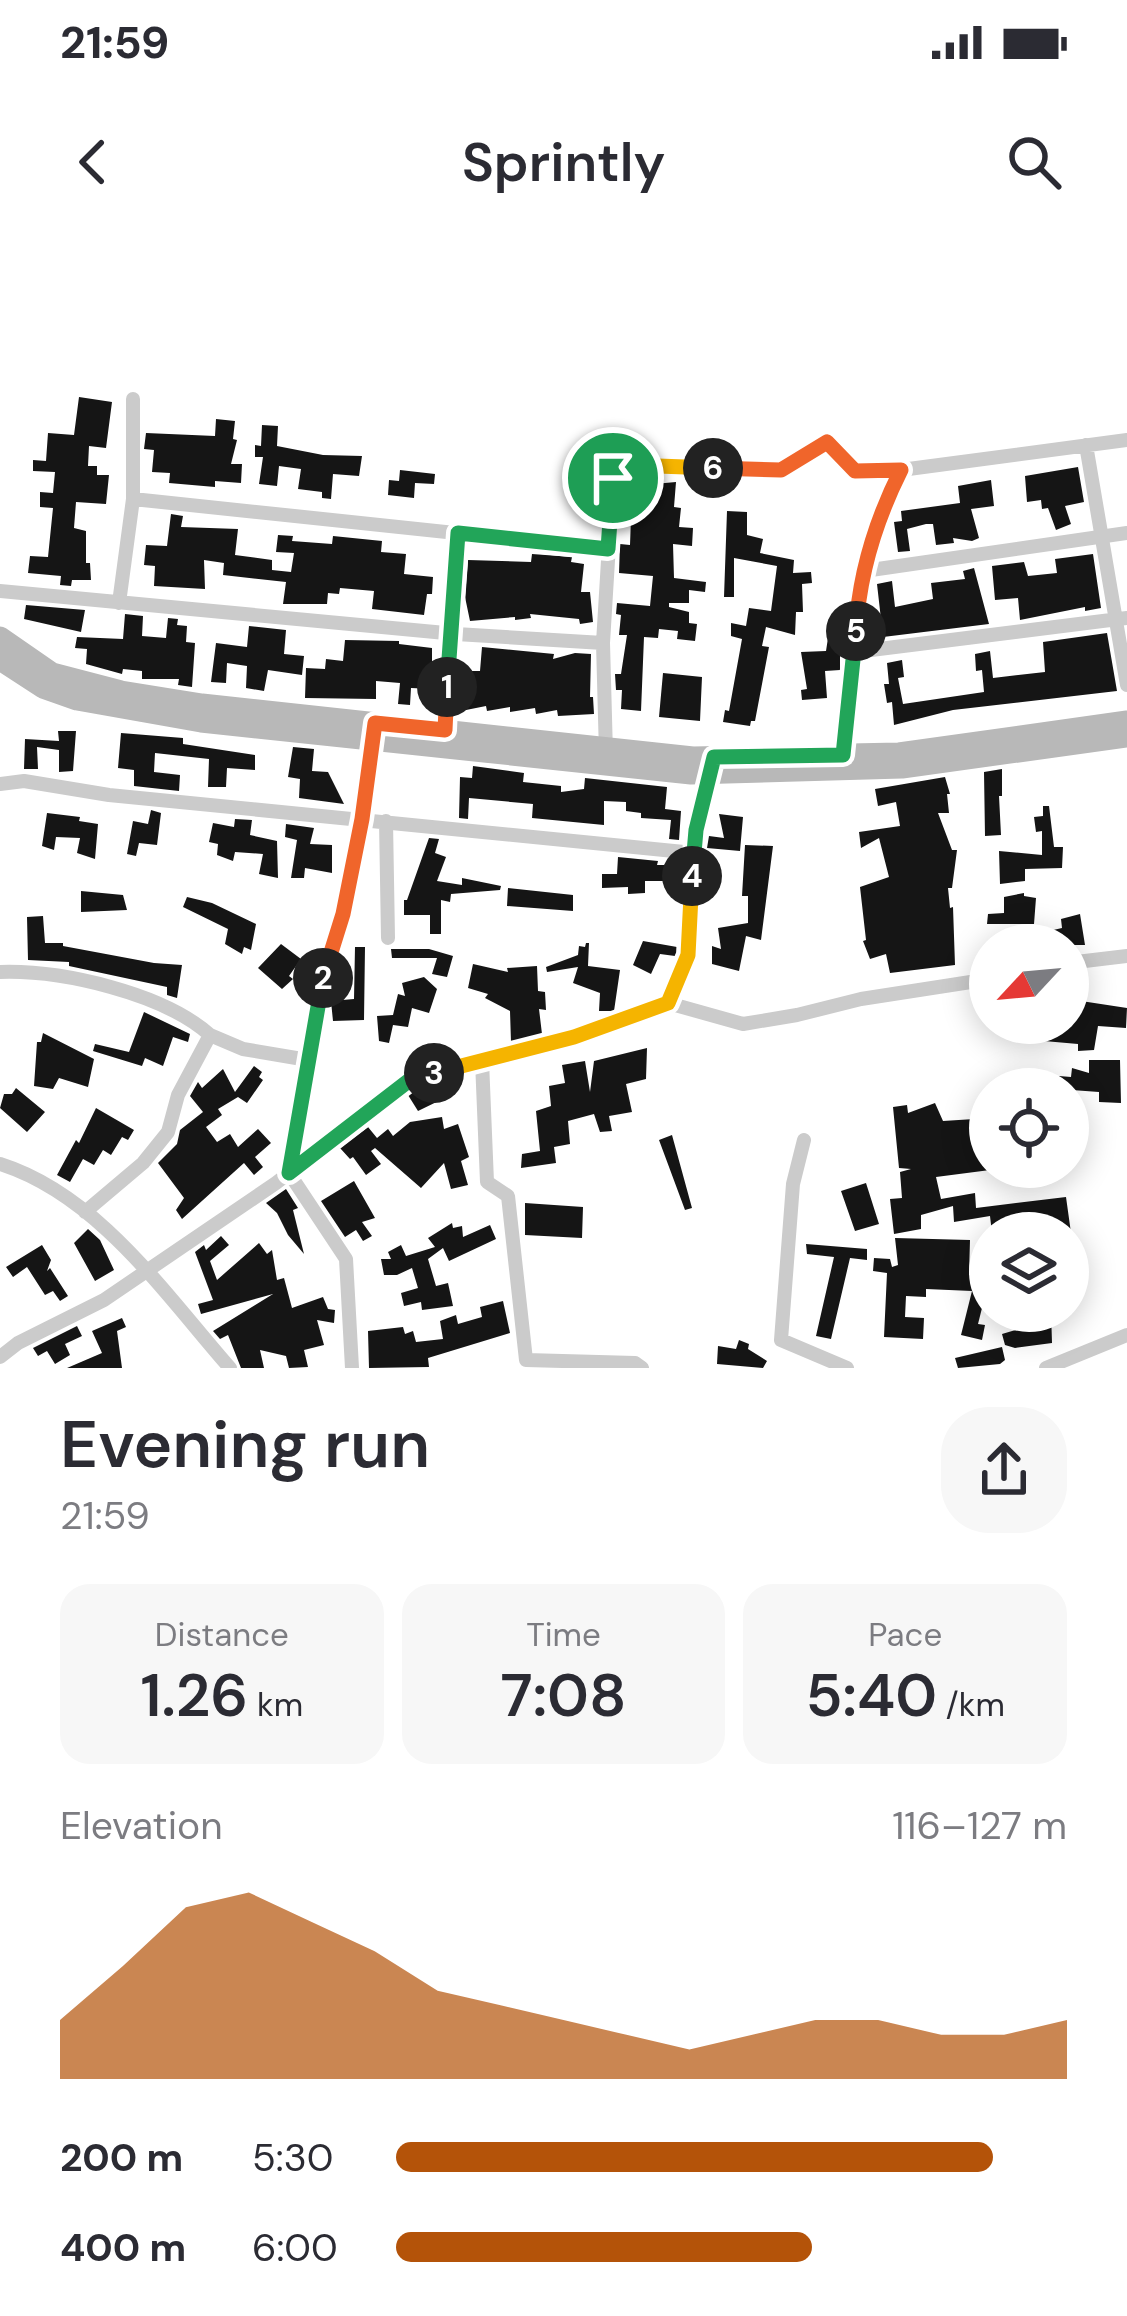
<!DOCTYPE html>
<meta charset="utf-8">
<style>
:root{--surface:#fff;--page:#f7f7f7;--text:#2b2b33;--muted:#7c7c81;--accent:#b45309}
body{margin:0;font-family:"DM Sans",sans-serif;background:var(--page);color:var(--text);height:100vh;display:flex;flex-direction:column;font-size:45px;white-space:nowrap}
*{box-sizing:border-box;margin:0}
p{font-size:39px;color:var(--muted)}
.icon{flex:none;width:66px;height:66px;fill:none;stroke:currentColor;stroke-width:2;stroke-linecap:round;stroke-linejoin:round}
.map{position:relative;height:1128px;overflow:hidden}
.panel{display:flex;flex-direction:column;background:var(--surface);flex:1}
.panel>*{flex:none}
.needle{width:78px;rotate:244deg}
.fabs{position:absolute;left:969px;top:684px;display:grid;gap:24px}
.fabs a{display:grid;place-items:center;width:120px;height:120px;border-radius:50%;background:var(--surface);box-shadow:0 6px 30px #0003;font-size:60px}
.pin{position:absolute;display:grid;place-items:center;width:102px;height:102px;color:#fff;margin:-51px;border:6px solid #fff;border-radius:50%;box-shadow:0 3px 12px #0007}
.km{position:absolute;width:60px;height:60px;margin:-30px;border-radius:50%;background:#222;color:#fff;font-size:33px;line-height:60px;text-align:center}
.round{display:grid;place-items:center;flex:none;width:126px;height:126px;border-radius:48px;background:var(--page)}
.overview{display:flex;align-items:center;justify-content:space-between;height:204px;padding:0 60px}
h1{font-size:66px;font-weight:600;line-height:90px}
.metrics{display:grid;grid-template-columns:repeat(3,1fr);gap:18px;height:204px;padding:12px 60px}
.metrics div{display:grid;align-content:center;border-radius:30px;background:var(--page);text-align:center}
.metrics b{font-size:60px;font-weight:600}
.metrics small{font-size:33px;font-weight:400}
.metrics p{font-size:33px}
.chart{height:336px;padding:24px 60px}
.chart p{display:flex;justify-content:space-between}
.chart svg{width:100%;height:216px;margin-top:12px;fill:var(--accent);opacity:.7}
ul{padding:0 60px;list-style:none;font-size:39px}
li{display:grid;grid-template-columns:192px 144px 1fr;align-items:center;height:90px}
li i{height:30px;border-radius:15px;background:var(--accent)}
.status{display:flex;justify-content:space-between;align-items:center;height:84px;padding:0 60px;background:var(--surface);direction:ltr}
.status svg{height:33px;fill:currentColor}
header{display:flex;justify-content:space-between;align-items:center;height:156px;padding:0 60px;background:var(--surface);font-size:54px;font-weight:600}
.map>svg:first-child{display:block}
.building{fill:#151515}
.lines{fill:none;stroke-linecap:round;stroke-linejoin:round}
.street{stroke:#cbcbcb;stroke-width:14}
.secondary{stroke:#b8b8b8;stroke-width:21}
.split-1-casing{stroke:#fff;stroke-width:24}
.split-2-casing{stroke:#fff;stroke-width:24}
.split-3-casing{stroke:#fff;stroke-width:24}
.split-4-casing{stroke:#fff;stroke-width:24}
.split-5-casing{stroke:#fff;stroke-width:24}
.split-6-casing{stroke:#fff;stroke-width:24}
.split-7-casing{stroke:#fff;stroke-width:24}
.split-1{stroke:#22a559;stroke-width:15}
.split-2{stroke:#f0652b;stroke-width:15}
.split-3{stroke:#22a559;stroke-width:15}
.split-4{stroke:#f5b400;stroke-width:15}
.split-5{stroke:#22a559;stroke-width:15}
.split-6{stroke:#f0652b;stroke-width:15}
.split-7{stroke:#f5b400;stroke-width:15}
</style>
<div class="status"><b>21:59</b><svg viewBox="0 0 49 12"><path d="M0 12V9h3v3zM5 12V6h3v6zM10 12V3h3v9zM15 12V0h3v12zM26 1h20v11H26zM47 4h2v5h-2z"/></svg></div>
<header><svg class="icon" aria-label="back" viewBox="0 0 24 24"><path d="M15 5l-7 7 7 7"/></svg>Sprintly<svg class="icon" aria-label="search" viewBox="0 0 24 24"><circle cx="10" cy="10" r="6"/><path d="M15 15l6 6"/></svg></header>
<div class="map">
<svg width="1127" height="1128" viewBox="0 0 1127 1128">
<rect width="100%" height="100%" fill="#fff"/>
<path class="building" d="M79,157L112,162L106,208L89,206L88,226H97V235H109L106,264L76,262L74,288L86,291V323H90L91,340H72L71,346L60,345L61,336L28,333L30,316L48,317L53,268L40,267V252L53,253L55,232L33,231V220L46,221L48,193L74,195Z
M216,179L235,181L233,199L237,200L231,224H242L241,243L215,241V247L169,243L170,233L152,232L154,210L144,209L146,193L215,196Z
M262,185L278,186L277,206L323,215L362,216L359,236L333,234L331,259L322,258V252L298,249L301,229L279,226L277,246L259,244L263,217H255V205L261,206Z
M1078,227L1084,262L1065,266L1071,284L1056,290L1048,268L1042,269L1041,260L1027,262L1025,236Z
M400,230L435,234L434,244L415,243L414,258L388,255L389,240L399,241Z
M991,240L994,266L971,269L979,298L972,301L953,298L954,303L936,305L933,284H926L907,289L910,311L898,312L894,282L902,281L901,271L960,263L958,246Z
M676,242L674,267L681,268L679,287L693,288L692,306L673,304L674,338L706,342L705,352L689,350V363H669V367L689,372V383L697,384L695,401L677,399L678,391L659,389L658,398L644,397L641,471L621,469L622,450H616L615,434H621L627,395H619L621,375L616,374L617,363L650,366L653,336L619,333L620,304L630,305L631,278H622L623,261L653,263L654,244Z
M727,271L747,272V295L763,299L760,313L794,320L793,333L811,332L812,343L802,344L803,372H796L795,395L766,387L762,406L769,407L755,481H751L750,486L723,482L725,470L729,471L742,399L731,396V383L746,386L749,368L771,371L777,326L734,318V357H724Z
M171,274L183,276L181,287L238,289L235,315L272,320V330L291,332L294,313L276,312L278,295L293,296L292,301L332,304L333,296L382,301L381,312L406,314L404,334L433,337L432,354H427L424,375L372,369L374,351L340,348L339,354L328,353L327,364H283L286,342L223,335L224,323L204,320L205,349L154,346L155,326L144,325L146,305L167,306Z
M532,314L572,317L571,322L584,324L581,352H590L593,382L580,384L579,379L530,374L531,378L515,380V377L470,381L465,357L468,320L531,322Z
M1093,314L1101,368L1085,371V367L1020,380L1018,358L995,360L992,326L1024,322L1028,336L1057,333L1055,319Z
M974,328L989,384L883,397L877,344L892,341L895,367L933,359L931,343L965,339L963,331Z
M26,365L85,370L81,392L24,379Z
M125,374L143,376L142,396L166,398L168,378L178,379L177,385L187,386L186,402L195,403L192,447L178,445L179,439H142V431L123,429L122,434L86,424L87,409L75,408L77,397L123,399Z
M249,386L286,390L284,414L304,416L302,435L268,430L264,451L246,448L247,426L227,423L226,443L211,442L216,403L247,407Z
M1107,393L1117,451L953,470L894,485L892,462L887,463L884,444H889L887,423L902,420L904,437L898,438L903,464L984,452L982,430L976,431L975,414L990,411L993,438L1045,432L1043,402Z
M828,398L840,399V430L825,431L827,458L802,460L801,450L807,449L801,412L826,411Z
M345,400L399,401V404L432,408V449L411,448L410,465L398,464L400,443L376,441V459L305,458L306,428L325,429L326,419L343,421Z
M482,407L554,414L553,419L575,413L591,414L590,457H593L594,474L558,476L557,470L536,474L535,468L510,472V467L487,471L486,466L466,470L461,431H480Z
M663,433L702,437L700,481L659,477Z
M58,491H76L73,531L59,532V510L37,507L38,529H24L25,499L59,501Z
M121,493L183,498V504L255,515V530L227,528L226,547H208L209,519L155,513L154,532L180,535L179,551L134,546V530L118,528Z
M293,507L314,509L312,531L328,532L344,564L299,558L300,539L288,537Z
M473,526L524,533L523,542L561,546V552L584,549L585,538L667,547L665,569L681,571L679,600L669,599L671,580L641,578V573L626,571V562L604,561V585L532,578L533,564L469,558L468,579L459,578L460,537L472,538Z
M1002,529V556H999L1001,595L985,596L984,532Z
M945,537L950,554H947L949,573H938L952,610H957L952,648H948L950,668L953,667L955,725L890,733L886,714L870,719L863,701L866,700L860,647L889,637L879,598L861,608L859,592L900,586L896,562L878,566L875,549Z
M1043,566H1049L1054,607H1063L1062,628L1025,629V641L1000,644L999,611L1042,615V591L1036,592L1034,577L1043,576Z
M151,570L161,573L157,605L139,603L136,616L127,614L133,581L148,584Z
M47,573L80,577L79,581L98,584L95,619L77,613L80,598L56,597L54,610L42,606Z
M719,574L743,577L740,611L707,608L709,596L724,598Z
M235,579L252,580L250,595L277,601L278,638L259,634L263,614L235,612L233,621L217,615L218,604L209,602L213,583L234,587Z
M286,584L314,588L310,604L332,605V633L305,628L304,638H291L297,600L285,597Z
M429,598L439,599L435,613L446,617L437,641L462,645V638L501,646L500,650L451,654L450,662L441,660V694H430V675H404V660H407Z
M745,605L773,606L761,700L746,696L739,731L712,724V706L721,709L718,688L748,683V656H742Z
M618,617L658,621L657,625H665V641H645V653L628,654V647L602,648V634H617Z
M508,648L573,655V671L507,666Z
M81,651L123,655L127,670L81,672Z
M1024,653V656L1036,658L1034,684H987L988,674L1004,673V657Z
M187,657L212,663L256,684L251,710L244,707L242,714L225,704L228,689L183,667Z
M1080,674L1085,705H1006L1005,701L1062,688L1061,679Z
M43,676L45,703H63V706L154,723L182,725L177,758L167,755V747L69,726V722L28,720L27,677Z
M643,701L677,707V712L675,716L660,714L651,734L633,725Z
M586,703H589L588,726L620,730L614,771H599L600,753L573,743L578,727L547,732L546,727L578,715L579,706L585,707Z
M281,704L301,719L289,736L293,739L282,749L258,728Z
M355,707H365L364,780L333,781L331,761L354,759Z
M391,709H429L453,716L447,737L432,734L437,718H392Z
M473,724L508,732L507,728L537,726L538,751L545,752L546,770L539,769L542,794L511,802L510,771L485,758L488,754L468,748Z
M424,737L437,749L429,773L412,768L408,787L393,785L389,803L379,801L377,776L393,775L398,754L405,756L402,743Z
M1068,759L1127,768L1126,788L1098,786L1094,810L1078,811V804L1044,801L1047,783H1068Z
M144,772L190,794L188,802L173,797L163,826L145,818L142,826L93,811L95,804L129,812Z
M43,793L94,819L88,847L59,838L53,849L34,846L37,802H41Z
M647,808L646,839L626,844L632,872L609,876L612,891L600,892L594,874L568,881L570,904L554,907L556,923L521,928L522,914L540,911L536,871L551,866L549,846L565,843L562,825L585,821L590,852L594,821Z
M1089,820H1120L1121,863L1099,862V852L1058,849L1059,836L1071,837L1072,828L1089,833Z
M254,826L262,832L259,837L263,840L247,863L238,857L218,869L222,875L206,887L217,902L230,894L238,907L258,889L271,903L255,917L263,927L254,935L244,923L182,979L176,970L184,958L158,923L177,904L180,890L203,872L190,856L198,842L202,848L223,829L235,852Z
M449,841L455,853L418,871L408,855L416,849Z
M16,848L45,872L27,892L0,868L4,854H12Z
M935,863L943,881L990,878V930L936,937L941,959L975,953L976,968L1066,957L1071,993H992L990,976L954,982L953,966L921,975V989L894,994L890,959L902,958L900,932L911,929L899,928L893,867L907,865L908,873Z
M96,868L134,890L128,900L122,897L111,915L103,910L94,925L83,919L70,942L57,935L76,900L79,903Z
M442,877L444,889L458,884L469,917L461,921L468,945L451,949L444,923L421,948L375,908L371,911L381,924L366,935L353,917L350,919L340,908L368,887L377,898L388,889L393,896L410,882Z
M672,895L692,968L685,970L659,900Z
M354,941L375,978L362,982L372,996L363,1001L356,990L345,997L321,961Z
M866,943L879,984L855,991L841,951Z
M286,949L298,968L293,970L304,1014L288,995L277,973L266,963Z
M525,963L583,967L582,998L525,995Z
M452,983L453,988L462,986L463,997L490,985L496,999L449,1021L443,1008L428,1019L436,1046L448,1043L453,1066L422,1070L421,1062L404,1066L401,1053L418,1048L412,1028L397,1035H384L381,1019H391L388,1012L401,1005L406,1016L435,1007L428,998Z
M88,989L100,1000L114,1030L95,1041L74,1003Z
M221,996L229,1005L210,1021L217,1040L259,1003L267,1014L272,1010L277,1040L284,1038L292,1068L323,1057L328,1069L335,1070L334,1083L317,1080L324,1105L304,1110L308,1127L289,1128L286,1116L260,1110L264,1128H241L228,1095L220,1099L213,1091L273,1054L201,1074L198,1064L213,1060L195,1012L204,1005L206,1010Z
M895,998L970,1000L969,1035L989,1040L978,1084L985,1085L982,1100L961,1095L972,1051L926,1049V1057L906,1056L905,1077L924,1078L923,1099L884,1097L887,1033L873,1031L874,1018L890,1019L892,1027L898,1025Z
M806,1004L867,1009V1020L850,1018L831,1099L816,1096L834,1017L807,1014Z
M42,1005L51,1020L47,1031L50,1028L68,1056L60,1061L53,1051L45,1055L27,1027L13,1037L6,1027Z
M503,1061L510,1093L428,1118L429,1127L369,1128L368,1091L403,1087L405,1094L413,1091L416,1102L443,1099L440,1081L456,1075L458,1084L482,1077L480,1067Z
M1009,1071H1051L1052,1103L1015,1108L1005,1105L1002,1094L1025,1087L1006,1081Z
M122,1078L126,1087L117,1091L122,1128H67L102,1113L92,1091Z
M77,1086L82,1096L65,1104L70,1115L55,1124L47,1111L38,1116L33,1108Z
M739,1100L749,1104L748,1109L767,1121L763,1128L717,1124L718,1106L736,1109Z
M1002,1107L1005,1120L1000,1124L958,1128L955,1118Z"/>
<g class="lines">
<path class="street" d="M1086,205L1127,445
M133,259L608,309
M864,331L1127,293
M0,351L456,394L603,403
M119,363L133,259V159
M855,412L1127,378
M445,496L458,293
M606,514L603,403L613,238L630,225L781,230L827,202L855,231L901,230L1127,200
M843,517C853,416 855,322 901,230
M0,544L24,541L109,555L694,613
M386,581L388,698
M1068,723L1127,716
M0,732C62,730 163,753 210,795
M668,763L743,784L797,775L861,759L990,739
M482,821L487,942L508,956L526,1120L635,1123L642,1128
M804,900L793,944L781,1100L847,1128
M0,924C98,955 165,1054 230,1128
M85,972L143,923L168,892L178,855L210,795L243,809L308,820
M0,1117L18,1103L104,1060L276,943L411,839L574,798L668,763L688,715L696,590L712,528
M352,1128L346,1019L289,933L325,728L343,673L362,579L374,493
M1046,1128L1127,1095"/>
<path class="secondary" d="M0,397L52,433L121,451L202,464L693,517L899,513L1127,481
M0,420L43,448L77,460L201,482L691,534L902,528L1127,497"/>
</g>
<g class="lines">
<defs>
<path id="split-1" d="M447,447L458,293L608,309L613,238"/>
<path id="split-2" d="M323,738L343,674L362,579L375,483L445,490L447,447"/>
<path id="split-3" d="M323,738L289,933L411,839L434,833"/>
<path id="split-4" d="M434,833L574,797L668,763L688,715L692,636"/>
<path id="split-5" d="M692,636L696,590L714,517L843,515L856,391"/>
<path id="split-6" d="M713,228L781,230L827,202L855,231L901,230C875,282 859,333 856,391"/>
<path id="split-7" d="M613,238L630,225L713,228"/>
</defs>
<use href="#split-1" class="split-1-casing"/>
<use href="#split-2" class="split-2-casing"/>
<use href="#split-3" class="split-3-casing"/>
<use href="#split-4" class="split-4-casing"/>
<use href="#split-5" class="split-5-casing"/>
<use href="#split-6" class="split-6-casing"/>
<use href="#split-7" class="split-7-casing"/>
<use href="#split-1" class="split-1"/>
<use href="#split-2" class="split-2"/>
<use href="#split-3" class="split-3"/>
<use href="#split-4" class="split-4"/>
<use href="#split-5" class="split-5"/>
<use href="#split-6" class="split-6"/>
<use href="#split-7" class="split-7"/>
</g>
</svg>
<div class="fabs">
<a><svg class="needle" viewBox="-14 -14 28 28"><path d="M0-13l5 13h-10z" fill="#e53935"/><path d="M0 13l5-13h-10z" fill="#7c7c81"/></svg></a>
<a><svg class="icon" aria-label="locate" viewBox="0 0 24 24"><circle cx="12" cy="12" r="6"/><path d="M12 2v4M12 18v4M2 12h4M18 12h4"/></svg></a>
<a><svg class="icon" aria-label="layers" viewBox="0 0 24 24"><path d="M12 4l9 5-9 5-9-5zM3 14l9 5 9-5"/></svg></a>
</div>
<div class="pin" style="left:613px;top:238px;background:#1e9e55"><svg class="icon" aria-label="arrive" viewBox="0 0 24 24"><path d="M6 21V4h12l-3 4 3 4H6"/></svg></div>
<b class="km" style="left:447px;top:447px">1</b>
<b class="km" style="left:323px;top:738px">2</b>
<b class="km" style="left:434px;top:833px">3</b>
<b class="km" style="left:692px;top:636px">4</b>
<b class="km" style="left:856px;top:391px">5</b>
<b class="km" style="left:713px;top:228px">6</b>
</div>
<section class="panel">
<div class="overview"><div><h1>Evening run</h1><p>21:59</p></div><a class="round"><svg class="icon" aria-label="share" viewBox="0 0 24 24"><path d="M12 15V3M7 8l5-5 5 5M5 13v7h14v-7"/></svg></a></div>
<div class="metrics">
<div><p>Distance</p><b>1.26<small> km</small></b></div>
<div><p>Time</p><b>7:08</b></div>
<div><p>Pace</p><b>5:40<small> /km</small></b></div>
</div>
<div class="chart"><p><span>Elevation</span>116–127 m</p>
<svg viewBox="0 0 160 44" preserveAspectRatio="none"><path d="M0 44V32L10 21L20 9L30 6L40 12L50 18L60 26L70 29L80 32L90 35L100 38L110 35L120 32L130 32L140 35L150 35L160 32V44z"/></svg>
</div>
<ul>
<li><b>200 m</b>5:30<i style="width:89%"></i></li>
<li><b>400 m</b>6:00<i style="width:62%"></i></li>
</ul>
</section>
